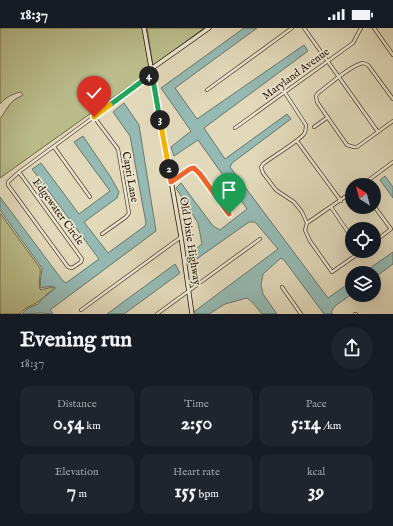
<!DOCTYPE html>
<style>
:root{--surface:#171b24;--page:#20242c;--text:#f1f3f6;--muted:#9ea1a6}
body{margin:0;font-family:"IM FELL English",serif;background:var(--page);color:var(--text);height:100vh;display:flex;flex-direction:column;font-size:15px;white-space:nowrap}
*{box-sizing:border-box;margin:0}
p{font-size:13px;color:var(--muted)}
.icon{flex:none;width:22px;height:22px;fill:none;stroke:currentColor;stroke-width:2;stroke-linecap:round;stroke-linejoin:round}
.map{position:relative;height:286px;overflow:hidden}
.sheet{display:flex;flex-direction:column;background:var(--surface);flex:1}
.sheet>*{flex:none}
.needle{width:26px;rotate:324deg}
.tools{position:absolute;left:345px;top:150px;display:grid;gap:8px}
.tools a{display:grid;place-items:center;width:36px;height:36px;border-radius:50%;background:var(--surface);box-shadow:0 4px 16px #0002;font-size:20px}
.pin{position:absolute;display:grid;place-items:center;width:34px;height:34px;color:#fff;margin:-41px -17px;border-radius:50% 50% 50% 0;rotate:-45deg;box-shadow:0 0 4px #0007}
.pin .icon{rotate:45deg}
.km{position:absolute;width:20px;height:20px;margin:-10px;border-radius:50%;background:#222;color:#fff;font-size:11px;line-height:20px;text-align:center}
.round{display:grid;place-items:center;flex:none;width:42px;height:42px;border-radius:21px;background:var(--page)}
.overview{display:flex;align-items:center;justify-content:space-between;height:68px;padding:0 20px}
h1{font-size:22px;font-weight:700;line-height:30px}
.stats{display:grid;grid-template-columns:repeat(3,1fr);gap:6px;height:68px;padding:4px 20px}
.stats div{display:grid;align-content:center;border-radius:10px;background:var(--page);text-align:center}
.stats b{font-size:20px;font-weight:700}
.stats small{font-size:11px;font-weight:400}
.stats p{font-size:11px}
.status{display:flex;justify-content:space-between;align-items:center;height:28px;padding:0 20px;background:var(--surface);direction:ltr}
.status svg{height:11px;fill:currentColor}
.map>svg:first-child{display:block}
.green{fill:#babd8b;stroke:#6f6946}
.water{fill:#95bab4;stroke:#68786c}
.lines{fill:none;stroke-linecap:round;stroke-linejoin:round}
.street-casing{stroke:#544630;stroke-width:4}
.secondary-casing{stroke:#241501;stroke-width:5}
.street{stroke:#ece6d3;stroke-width:2.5}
.secondary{stroke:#ece6d3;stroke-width:3.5}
.split-1-casing{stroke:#fff;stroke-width:8}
.split-2-casing{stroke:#fff;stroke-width:8}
.split-3-casing{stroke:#fff;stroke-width:8}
.split-4-casing{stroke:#fff;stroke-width:8}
.split-5-casing{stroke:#fff;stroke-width:8}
.split-6-casing{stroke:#fff;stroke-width:8}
.split-1{stroke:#f0652b;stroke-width:5}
.split-2{stroke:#f0652b;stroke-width:5}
.split-3{stroke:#f5b400;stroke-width:5}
.split-4{stroke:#22a559;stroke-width:5}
.split-5{stroke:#22a559;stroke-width:5}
.split-6{stroke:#f5b400;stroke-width:5}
.labels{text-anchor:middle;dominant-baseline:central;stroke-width:3.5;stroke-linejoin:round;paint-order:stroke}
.street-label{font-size:11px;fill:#241501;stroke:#ece6d3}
</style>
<div class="status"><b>18:37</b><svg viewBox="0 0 49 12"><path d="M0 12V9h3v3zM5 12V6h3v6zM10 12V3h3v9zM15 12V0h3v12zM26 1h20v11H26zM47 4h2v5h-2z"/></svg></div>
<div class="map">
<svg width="393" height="286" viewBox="0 0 393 286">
<rect width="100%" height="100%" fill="#e2d9bb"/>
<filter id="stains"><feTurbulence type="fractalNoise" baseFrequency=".005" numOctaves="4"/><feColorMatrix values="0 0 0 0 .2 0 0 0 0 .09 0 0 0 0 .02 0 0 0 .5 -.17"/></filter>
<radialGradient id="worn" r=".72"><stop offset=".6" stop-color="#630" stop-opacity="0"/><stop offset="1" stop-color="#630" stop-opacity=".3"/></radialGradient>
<path class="green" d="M0,0H143L150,43L0,150V91L10,76L14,72L23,67L21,64C12,66 6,69 0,76Z
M147,0H204L153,38Z
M0,185L40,240C41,248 38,254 40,261L41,262L52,259L54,260C49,264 40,273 36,275C28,280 27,278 20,286H0Z"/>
<path class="water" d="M244,0H257L175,60L197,91L304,17L308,23L204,100L225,131L287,86L291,91L232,135L230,139L328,270L352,253V266L335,278L331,284L333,286H324L284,232L281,230L263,246L261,257L263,266L277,286H262L253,275L247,270L225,276L209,286H191L278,221L255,194H249L191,235L189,226L202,216L198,195L176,160L181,155L213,198L220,202L247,181L198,112L174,128L171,119L191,103L161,60Z
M124,75L139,97L156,203L50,282L53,286L41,285L22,286L28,280L38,276L43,270L56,260L52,258L41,260C39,253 42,247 42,240L0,182V169L63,253L66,255L99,231L32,141L41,135L79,186L110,163L74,114L83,108L110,148L119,164L117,170L84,194L108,225L145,198L146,195L130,108L113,84Z
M385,148L393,159V170L380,152Z
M393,224V236L374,250V245H363Z
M175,236L180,245L124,286H107Z"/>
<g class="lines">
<defs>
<path id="street" d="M304,0L378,104
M374,0L393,27
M207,62L292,0
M285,65L306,97C306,100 306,103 304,106C299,113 272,129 263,136L261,139L263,145L276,162L294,174L302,184L307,195L305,202L310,213L332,244L362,223
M393,71L368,37L363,35C351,37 329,57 318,65L316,68L317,74L347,117L354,119H357L393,93
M94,89L118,121L129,185L126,189L102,206
M314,99L328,89
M235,100L353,15L361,0
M297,113L341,173
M54,119L90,169
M19,144L82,231L81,234L72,240L68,239L8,157V154L19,144L152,46
M172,154L190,141L194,140L197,143L229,186
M362,157L393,134
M374,178L391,201L374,214
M331,179L352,210
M307,195L352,164
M282,259L301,286
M81,282L181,209
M157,286L260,211
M355,286H356"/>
<path id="secondary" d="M144,0L181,209L192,286
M151,41L209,0"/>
</defs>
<use href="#street" class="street-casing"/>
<use href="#secondary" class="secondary-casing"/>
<use href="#street" class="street"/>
<use href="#secondary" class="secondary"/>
</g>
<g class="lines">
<defs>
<path id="split-1" d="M200,146L229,186"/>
<path id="split-2" d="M169,141L171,154L190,141L194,140L200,146"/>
<path id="split-3" d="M160,92L169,141"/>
<path id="split-4" d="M149,48L152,46L160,92"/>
<path id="split-5" d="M110,77L149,48"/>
<path id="split-6" d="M94,89L110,77"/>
</defs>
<use href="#split-1" class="split-1-casing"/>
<use href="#split-2" class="split-2-casing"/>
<use href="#split-3" class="split-3-casing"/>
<use href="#split-4" class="split-4-casing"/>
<use href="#split-5" class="split-5-casing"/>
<use href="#split-6" class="split-6-casing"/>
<use href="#split-1" class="split-1"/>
<use href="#split-2" class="split-2"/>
<use href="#split-3" class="split-3"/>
<use href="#split-4" class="split-4"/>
<use href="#split-5" class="split-5"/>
<use href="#split-6" class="split-6"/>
</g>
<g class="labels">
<g class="street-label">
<text transform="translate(296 46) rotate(-36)">Maryland Avenue</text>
<text transform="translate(130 149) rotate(80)">Capri Lane</text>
<text transform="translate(58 184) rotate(54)">Edgewater Circle</text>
<text transform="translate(190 213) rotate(81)">Old Dixie Highway</text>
</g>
</g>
<rect width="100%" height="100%" filter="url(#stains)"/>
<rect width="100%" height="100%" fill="url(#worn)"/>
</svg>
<div class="tools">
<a><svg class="needle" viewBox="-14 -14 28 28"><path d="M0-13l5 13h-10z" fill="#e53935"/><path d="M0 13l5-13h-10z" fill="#9ea1a6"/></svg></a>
<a><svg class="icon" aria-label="locate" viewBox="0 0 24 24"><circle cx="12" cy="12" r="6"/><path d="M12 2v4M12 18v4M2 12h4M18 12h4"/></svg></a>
<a><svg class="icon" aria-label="layers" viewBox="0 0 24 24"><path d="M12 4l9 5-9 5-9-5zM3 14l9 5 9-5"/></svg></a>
</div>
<div class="pin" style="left:229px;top:186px;background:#1e9e55"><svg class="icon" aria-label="arrive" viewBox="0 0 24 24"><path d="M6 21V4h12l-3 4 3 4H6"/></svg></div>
<div class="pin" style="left:94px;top:89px;background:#d93025"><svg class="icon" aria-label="check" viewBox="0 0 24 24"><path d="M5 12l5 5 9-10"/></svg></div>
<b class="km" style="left:169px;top:141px">2</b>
<b class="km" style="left:160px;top:92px">3</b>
<b class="km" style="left:149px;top:48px">4</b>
</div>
<section class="sheet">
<div class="overview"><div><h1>Evening run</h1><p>18:37</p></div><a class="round"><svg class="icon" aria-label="share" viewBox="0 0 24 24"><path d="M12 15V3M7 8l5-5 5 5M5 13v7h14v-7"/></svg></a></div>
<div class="stats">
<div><p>Distance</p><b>0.54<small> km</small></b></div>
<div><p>Time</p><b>2:50</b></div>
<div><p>Pace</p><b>5:14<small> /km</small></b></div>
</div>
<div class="stats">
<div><p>Elevation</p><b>7<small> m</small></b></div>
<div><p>Heart rate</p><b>155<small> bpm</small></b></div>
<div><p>kcal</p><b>39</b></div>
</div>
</section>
